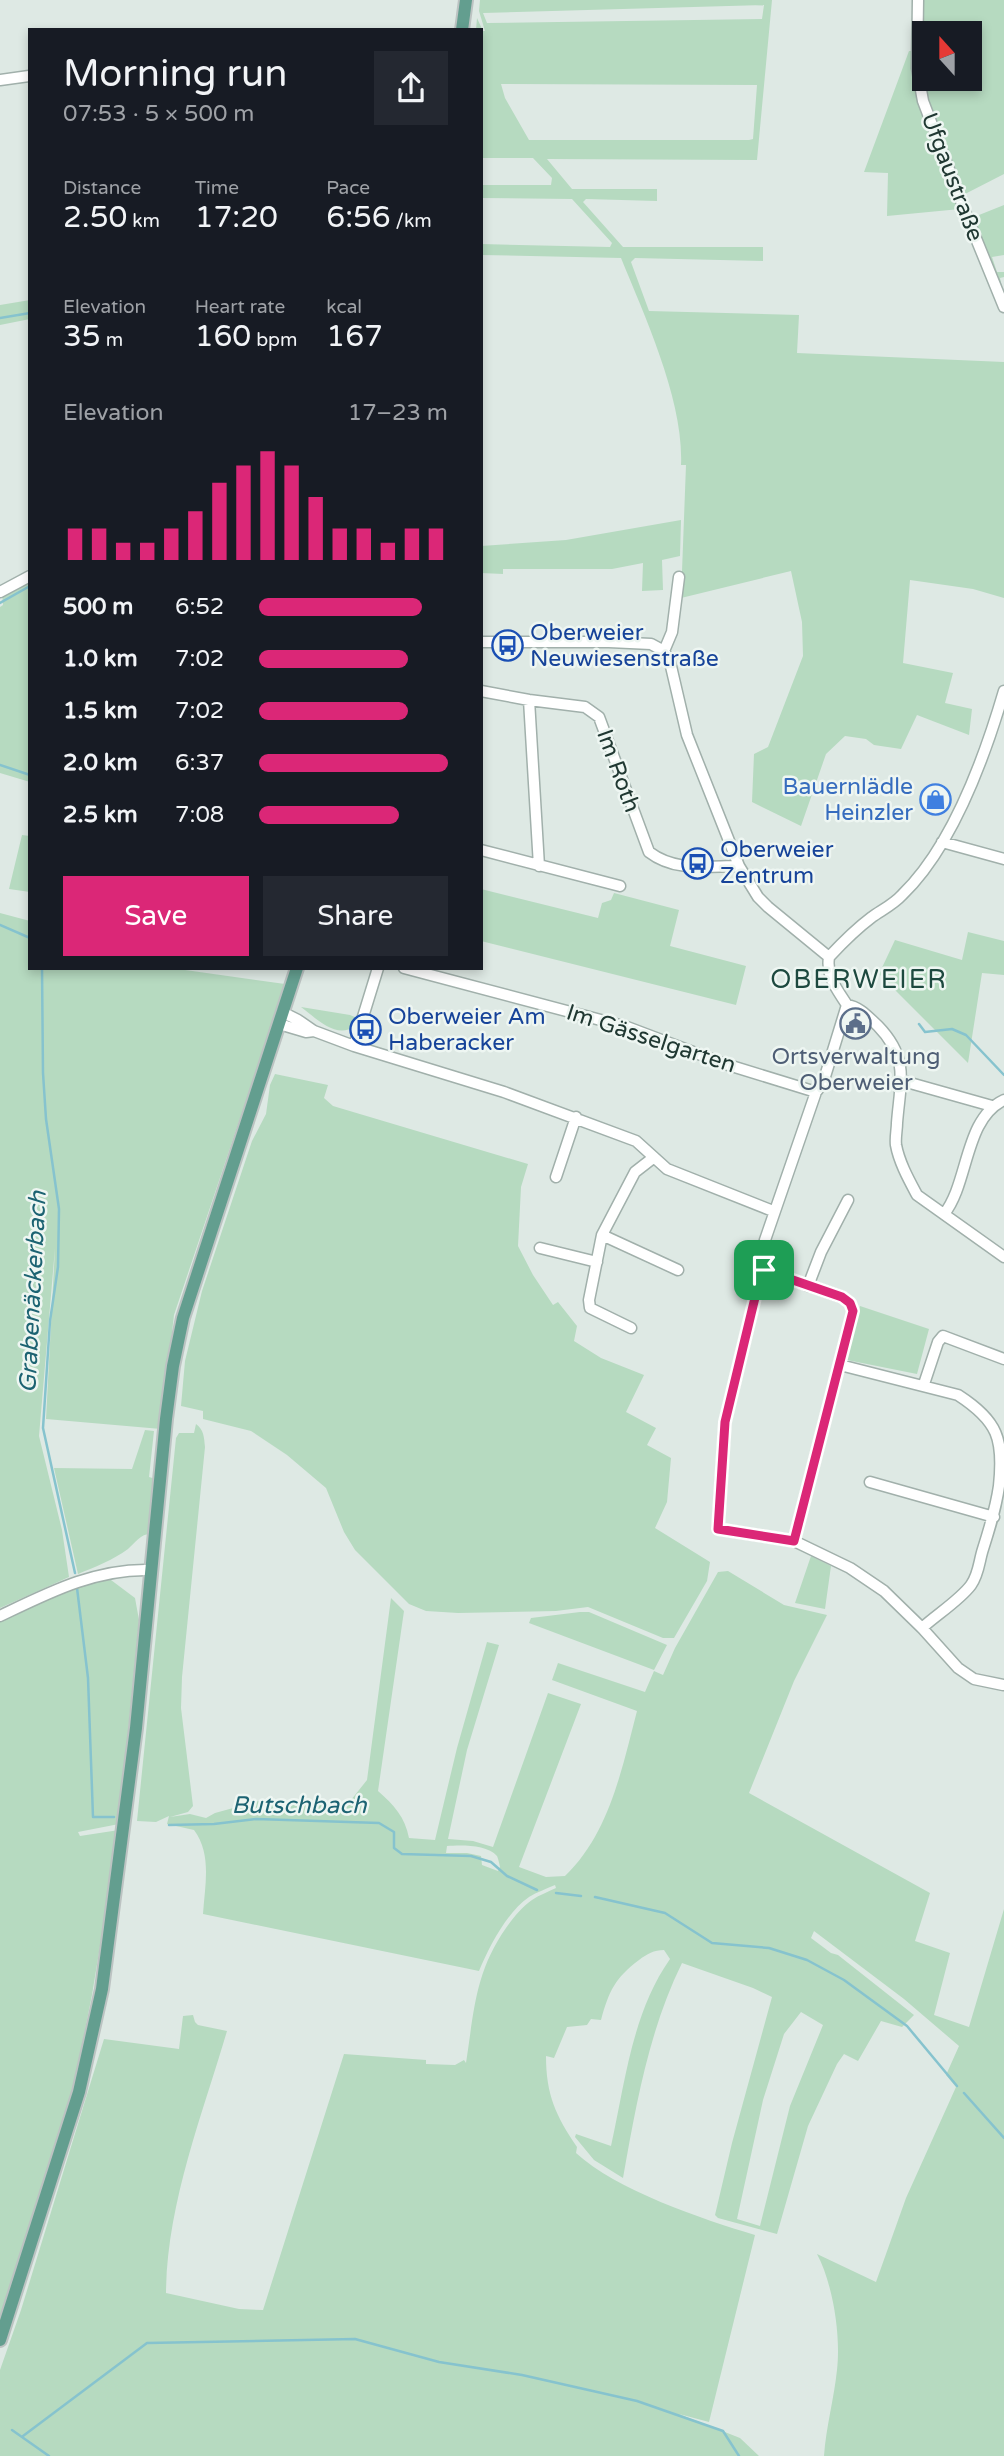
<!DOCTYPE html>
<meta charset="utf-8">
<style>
:root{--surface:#171b24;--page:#242831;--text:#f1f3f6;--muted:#9ea1a6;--accent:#db2777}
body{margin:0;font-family:"Varela Round",sans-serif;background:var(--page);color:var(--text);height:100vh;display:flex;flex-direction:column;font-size:26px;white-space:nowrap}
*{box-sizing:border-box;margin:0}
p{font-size:23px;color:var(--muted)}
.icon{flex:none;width:38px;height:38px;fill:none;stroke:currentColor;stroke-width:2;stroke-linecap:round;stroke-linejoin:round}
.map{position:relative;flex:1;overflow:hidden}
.side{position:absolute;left:28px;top:28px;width:455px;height:942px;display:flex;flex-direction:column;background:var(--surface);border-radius:0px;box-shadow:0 4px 10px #0003}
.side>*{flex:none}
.needle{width:46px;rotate:339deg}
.controls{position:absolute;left:912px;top:21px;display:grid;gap:14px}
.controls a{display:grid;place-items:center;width:70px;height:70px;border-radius:0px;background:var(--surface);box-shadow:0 4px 10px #0003;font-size:35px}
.pin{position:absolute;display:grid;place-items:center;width:60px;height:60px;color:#fff;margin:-30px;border-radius:14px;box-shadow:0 4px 10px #0006}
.round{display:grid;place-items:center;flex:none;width:74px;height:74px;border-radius:0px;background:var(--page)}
.head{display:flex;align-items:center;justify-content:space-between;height:119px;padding:0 35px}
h1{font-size:38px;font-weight:600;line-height:52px}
.metrics{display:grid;grid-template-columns:repeat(3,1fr);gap:10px;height:119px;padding:7px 35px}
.metrics div{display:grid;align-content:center}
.metrics b{font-size:30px;font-weight:600}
.metrics small{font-size:19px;font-weight:400}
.metrics p{font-size:19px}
.chart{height:196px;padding:14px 35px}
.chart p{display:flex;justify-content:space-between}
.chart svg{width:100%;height:126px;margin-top:7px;stroke:var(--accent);stroke-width:6}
.button{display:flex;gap:14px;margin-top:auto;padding:14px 35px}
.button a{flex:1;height:80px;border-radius:0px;background:var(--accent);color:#fff;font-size:28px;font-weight:600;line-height:80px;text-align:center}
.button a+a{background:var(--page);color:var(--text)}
ul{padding:0 35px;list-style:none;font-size:23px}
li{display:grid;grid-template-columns:112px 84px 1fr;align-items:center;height:52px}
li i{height:18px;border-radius:9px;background:var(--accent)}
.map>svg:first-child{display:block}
.green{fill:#b6dac0;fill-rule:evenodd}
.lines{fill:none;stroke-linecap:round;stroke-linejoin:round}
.stream{stroke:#86c3ce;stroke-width:2.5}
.minor-casing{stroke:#a1b0ab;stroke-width:13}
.major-casing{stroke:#bcc3c2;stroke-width:16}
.minor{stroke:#fff;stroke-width:10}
.major{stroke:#639e8f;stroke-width:12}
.route-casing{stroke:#fff;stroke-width:14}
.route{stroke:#db2777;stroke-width:9}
.labels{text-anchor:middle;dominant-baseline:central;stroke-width:5;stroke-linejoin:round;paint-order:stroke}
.street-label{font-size:23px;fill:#203832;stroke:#eef6f2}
.transit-label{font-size:23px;fill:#164399;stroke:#eef6f2;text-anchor:start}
.shop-label{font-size:23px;fill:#366cbe;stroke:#eef6f2;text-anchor:end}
.service-label{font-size:23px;fill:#4e5e75;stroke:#eef6f2}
.water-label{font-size:24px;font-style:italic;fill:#1c6372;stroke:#eef6f2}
.quarter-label{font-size:26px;letter-spacing:2px;fill:#1d493f;stroke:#eef6f2}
</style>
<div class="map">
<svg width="1004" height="2456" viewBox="0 0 1004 2456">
<rect width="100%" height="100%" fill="#dee9e4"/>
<path class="green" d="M480,0H772L757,160L547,159L572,189H657V201L586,199L583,202L623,247H763V261L635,258L631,262L649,311L799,315L797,353L1004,362V598L973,589L910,580L903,663L953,673L945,703L972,709L969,735L917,715L901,749L874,745L866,739L845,736L826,754L801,826L752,802L754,754L768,747L803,656L802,622L791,571L681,598L686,465H681C684,401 645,317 621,258L481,255V244L610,247L612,243L572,199L481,198V185H551L552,178L533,158H481V30H476L477,18L483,31H485L479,11ZM764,5L762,19L487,23L483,13ZM501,84L757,85L753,139L749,140H529L505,98Z
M921,0H1004V174L965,194L974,217L1004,205V255L992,257L997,272H1004V277L1000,278L1004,298L963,196L923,83L920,51ZM924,33H970V79H924Z
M909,51H913L960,209L887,216L888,173L864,172Z
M30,300V319L0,325V305Z
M681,520L680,556L662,560L663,590L642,591L643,563L612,569H503V574L481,573V546L566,540Z
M30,579V782L0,773V607L3,605L2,594Z
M22,835L30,836V892L9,889Z
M481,889L598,918L602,903L611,900L614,893L679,910L670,946L746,966L736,1005L481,941Z
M0,913L30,921V968H171L285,984L174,1315L161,1429L46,1419L55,1248L39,1436L62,1530L69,1577L0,1608Z
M968,932L1004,941V975L982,973L968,1063L879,974L895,940L962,960Z
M301,1007L350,1015L357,1018L355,1026C336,1040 316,1018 301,1007Z
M275,1074L328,1085L324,1098L333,1106L528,1164L521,1187L518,1246L533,1275L553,1305L558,1302L577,1326L574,1341L601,1358L644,1375L626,1412L656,1428L647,1445L671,1458L667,1502L655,1528L710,1562L707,1581L674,1638H663L588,1607L556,1611L458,1613L426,1611L409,1604L355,1550L344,1532L326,1488L287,1455L251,1431L203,1419V1411L181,1406L185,1361L202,1291L252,1141L266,1114L270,1085Z
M860,1306L929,1329L917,1374L847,1360Z
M196,1424C204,1430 204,1437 205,1447L182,1677L181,1708L193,1806L188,1812L170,1817L190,1814L206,1818L215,1813L259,1801L338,1806L351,1800L367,1780L391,1598L404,1611L378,1791C394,1805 405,1817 409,1838L435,1840L457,1748L487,1642L499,1645L467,1750L448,1839L473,1841L493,1847L548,1693L581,1704L519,1867L546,1877L565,1876C609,1834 622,1769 637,1711L552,1680L558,1663L645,1692L654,1671L663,1675L675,1648L718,1572L728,1571L784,1605L827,1615L794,1681L749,1793L930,1893L915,1941L950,1953L934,2015L969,2027L1004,1909V2456H824C826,2427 834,2399 837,2370C841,2336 833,2284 817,2254L876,2282L906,2198L956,2087L946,2075L959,2046L904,1999L814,1931L811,1938L831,1953L838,1955L914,2015L902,2027L881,2021L858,2061L844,2054L837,2064L808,2126L777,2234L718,2218L715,2215L732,2143L772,1997L753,1988L682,1963C649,2030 636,2105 623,2178L594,2160L575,2137L576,2134L611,2146C625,2083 632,2013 670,1959L664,1950C654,1950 647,1954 639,1960C615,1978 609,1991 601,2020L591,2019L587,2025L567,2027L554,2058L546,2056C546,2095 556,2116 577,2147L576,2153C616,2190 702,2219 755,2235L709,2422L679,2414L740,2438L759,2456H0V2370L21,2310L104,2039L179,2049L183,2016L193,2015L195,2022L198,2025L227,2031C202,2116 167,2203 166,2293L239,2309L263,2310L344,2054L426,2060V2064L455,2065L464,2060L466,2063C474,2012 475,1972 506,1928C513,1918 522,1907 532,1900C539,1895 548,1892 556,1888L555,1885C546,1889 537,1892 529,1897C507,1912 489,1947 479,1971L203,1914C205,1885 212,1854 194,1830L167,1824L169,1816L156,1822L137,1821L176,1438L179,1433H194ZM447,1846C460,1845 487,1844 497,1856C498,1858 500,1866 500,1867L498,1871L482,1865L481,1856L467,1853H446ZM801,2012L823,2025L790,2106L760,2226L737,2219L763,2100L784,2034Z
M145,1430L154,1431L149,1477L156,1479L151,1534C140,1534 136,1542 128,1549C113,1560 95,1567 78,1574L54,1468L132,1469Z
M811,1556L831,1566L825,1609L795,1603Z
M111,1580L135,1598L139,1620L119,1824L78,1832L80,1836L119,1830L92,1995L70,2105L0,2325V1620L89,1582Z
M580,1612H589L667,1645L654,1670L529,1623L531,1618Z"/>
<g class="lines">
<path class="stream" d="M0,318L30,313
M0,603L30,586
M0,765L30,775
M0,925L30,938
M42,968L43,1073L46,1119L59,1209L58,1267L50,1321L43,1428L75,1573
M919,1024L925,1032L952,1029L966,1035L1004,1075
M77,1588L88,1678L93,1817H114
M169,1825L214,1824L256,1819L379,1823L394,1832V1848L402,1854L471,1856L491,1862L507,1876L537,1890
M556,1893L581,1896
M595,1897L665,1913L712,1943L769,1948L807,1960L844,1980L907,2026L957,2086
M964,2093L1004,2138
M12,2430L49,2456
M23,2436L147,2343L355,2339L439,2362L522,2375L637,2401L723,2431L739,2456"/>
<defs>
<path id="minor" d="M918,0L917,68L923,101L966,214L1004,307
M0,80L29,76
M0,592L30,576
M481,642H609L651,644L664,651L670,662L687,735L739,866L758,897L768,907L829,957
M664,651L672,632L679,577
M481,691L529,700L585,707L599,717L649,852C675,872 707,866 739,866
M529,700L539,866
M942,842L1004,859
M481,850L620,886
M829,957C826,977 837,989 847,1005L823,1083L816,1092L765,1240L760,1262L764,1270L760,1277L725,1422L718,1529L794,1541L850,1568L884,1591L922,1628L958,1668L974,1679L1003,1685
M829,957C842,943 856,929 872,917C882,910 894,904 902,895C952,847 985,756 1004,691
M404,968L627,1027L725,1064L816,1092
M847,1005C860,1007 868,1017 878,1026C910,1059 900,1083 897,1123C897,1130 895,1138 896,1145C899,1162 909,1180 917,1195L1004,1257
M282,1012L298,1020L314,1031L354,1046L504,1092L636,1141L667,1169L773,1211
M279,1024L306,1032L314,1031
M354,1046L378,968
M903,1081L992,1106
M556,1177L576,1117
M944,1214C969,1183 964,1119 1004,1100
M602,1235L678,1270
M540,1248L597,1262
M764,1270L842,1297L850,1303L853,1311L794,1541
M808,1286L821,1252L848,1200
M631,1328L590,1308L589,1300L602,1235L635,1172L653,1158
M840,1365L958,1395C998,1421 1004,1439 999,1486C996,1508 990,1527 983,1549C979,1561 979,1574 971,1585C960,1600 936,1615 922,1628
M924,1384L938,1342L943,1336L1004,1359
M870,1482L994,1517
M0,1616C48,1593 96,1568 151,1570"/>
<path id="major" d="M462,30L466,0
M0,2340L79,2092L102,1989L136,1728L166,1419L173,1366L183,1318L297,968"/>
</defs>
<use href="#minor" class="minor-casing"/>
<use href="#major" class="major-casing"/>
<use href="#minor" class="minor"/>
<use href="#major" class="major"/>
</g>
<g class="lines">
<defs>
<path id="route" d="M764,1270L842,1297L850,1303L853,1311L794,1541L718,1529L725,1422L760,1277Z"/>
</defs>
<use href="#route" class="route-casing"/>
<use href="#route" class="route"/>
</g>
<defs>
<symbol id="bus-ring" viewBox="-11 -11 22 22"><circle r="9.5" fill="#eef6f2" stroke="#1a4fb4" stroke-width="1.5"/><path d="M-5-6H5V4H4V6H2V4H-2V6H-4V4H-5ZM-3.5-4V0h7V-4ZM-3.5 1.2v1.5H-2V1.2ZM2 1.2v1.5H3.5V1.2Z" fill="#1a4fb4"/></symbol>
<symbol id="shop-ring" viewBox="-11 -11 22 22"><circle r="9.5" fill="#eef6f2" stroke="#3f7fe0" stroke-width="1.5"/><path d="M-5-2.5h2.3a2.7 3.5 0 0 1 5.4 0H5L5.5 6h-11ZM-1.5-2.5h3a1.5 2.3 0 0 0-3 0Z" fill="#3f7fe0"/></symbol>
<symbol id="civic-ring" viewBox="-11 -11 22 22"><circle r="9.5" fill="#eef6f2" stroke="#5c6f8a" stroke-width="1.5"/><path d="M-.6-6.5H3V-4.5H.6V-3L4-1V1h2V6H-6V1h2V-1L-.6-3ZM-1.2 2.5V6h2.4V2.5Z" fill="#5c6f8a"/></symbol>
</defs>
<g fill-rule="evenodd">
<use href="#bus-ring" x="490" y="628" width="35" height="35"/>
<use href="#shop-ring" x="918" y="782" width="35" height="35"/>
<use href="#bus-ring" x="680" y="846" width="35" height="35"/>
<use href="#civic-ring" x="838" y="1006" width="35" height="35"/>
<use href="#bus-ring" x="348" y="1012" width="35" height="35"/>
</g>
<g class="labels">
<g class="street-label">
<text transform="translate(952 177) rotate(69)">Ufgaustraße</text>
<text transform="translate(618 771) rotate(70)">Im Roth</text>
<text transform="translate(651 1039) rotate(18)">Im Gässelgarten</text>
</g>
<g class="transit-label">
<text x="530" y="633">Oberweier<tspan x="530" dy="26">Neuwiesenstraße</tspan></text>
<text x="720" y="850">Oberweier<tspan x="720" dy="26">Zentrum</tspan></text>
<text x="388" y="1017">Oberweier Am<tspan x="388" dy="26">Haberacker</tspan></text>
</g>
<g class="shop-label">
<text x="913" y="787">Bauernlädle<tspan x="913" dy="26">Heinzler</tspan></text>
</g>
<g class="service-label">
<text x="856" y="1057">Ortsverwaltung<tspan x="856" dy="26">Oberweier</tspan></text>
</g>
<g class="water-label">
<text transform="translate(33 1292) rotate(-87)">Grabenäckerbach</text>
<text x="299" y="1805">Butschbach</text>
</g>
<g class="quarter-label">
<text x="859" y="979">OBERWEIER</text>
</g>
</g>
</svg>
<div class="controls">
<a><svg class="needle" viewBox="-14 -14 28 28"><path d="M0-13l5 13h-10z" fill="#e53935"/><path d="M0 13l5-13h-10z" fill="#9ea1a6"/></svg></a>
</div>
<div class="pin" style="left:764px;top:1270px;background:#1e9e55"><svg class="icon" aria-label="arrive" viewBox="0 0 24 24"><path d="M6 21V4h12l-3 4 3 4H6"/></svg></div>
<section class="side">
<div class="head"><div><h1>Morning run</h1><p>07:53 · 5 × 500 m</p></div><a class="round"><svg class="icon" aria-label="share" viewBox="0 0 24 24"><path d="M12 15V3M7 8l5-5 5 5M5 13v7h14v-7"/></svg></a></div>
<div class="metrics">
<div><p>Distance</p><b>2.50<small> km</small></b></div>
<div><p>Time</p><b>17:20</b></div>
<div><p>Pace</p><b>6:56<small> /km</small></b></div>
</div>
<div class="metrics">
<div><p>Elevation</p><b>35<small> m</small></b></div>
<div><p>Heart rate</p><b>160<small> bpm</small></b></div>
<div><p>kcal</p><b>167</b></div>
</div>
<div class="chart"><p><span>Elevation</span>17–23 m</p>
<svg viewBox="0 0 160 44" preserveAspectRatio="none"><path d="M5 44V33M15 44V33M25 44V38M35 44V38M45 44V33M55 44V27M65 44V17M75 44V11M85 44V6M95 44V11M105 44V22M115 44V33M125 44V33M135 44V38M145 44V33M155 44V33"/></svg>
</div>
<ul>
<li><b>500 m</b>6:52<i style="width:86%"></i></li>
<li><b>1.0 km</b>7:02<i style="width:79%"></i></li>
<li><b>1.5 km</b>7:02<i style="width:79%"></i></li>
<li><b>2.0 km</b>6:37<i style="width:100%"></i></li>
<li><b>2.5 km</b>7:08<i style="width:74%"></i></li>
</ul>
<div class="button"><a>Save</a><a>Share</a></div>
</section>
</div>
